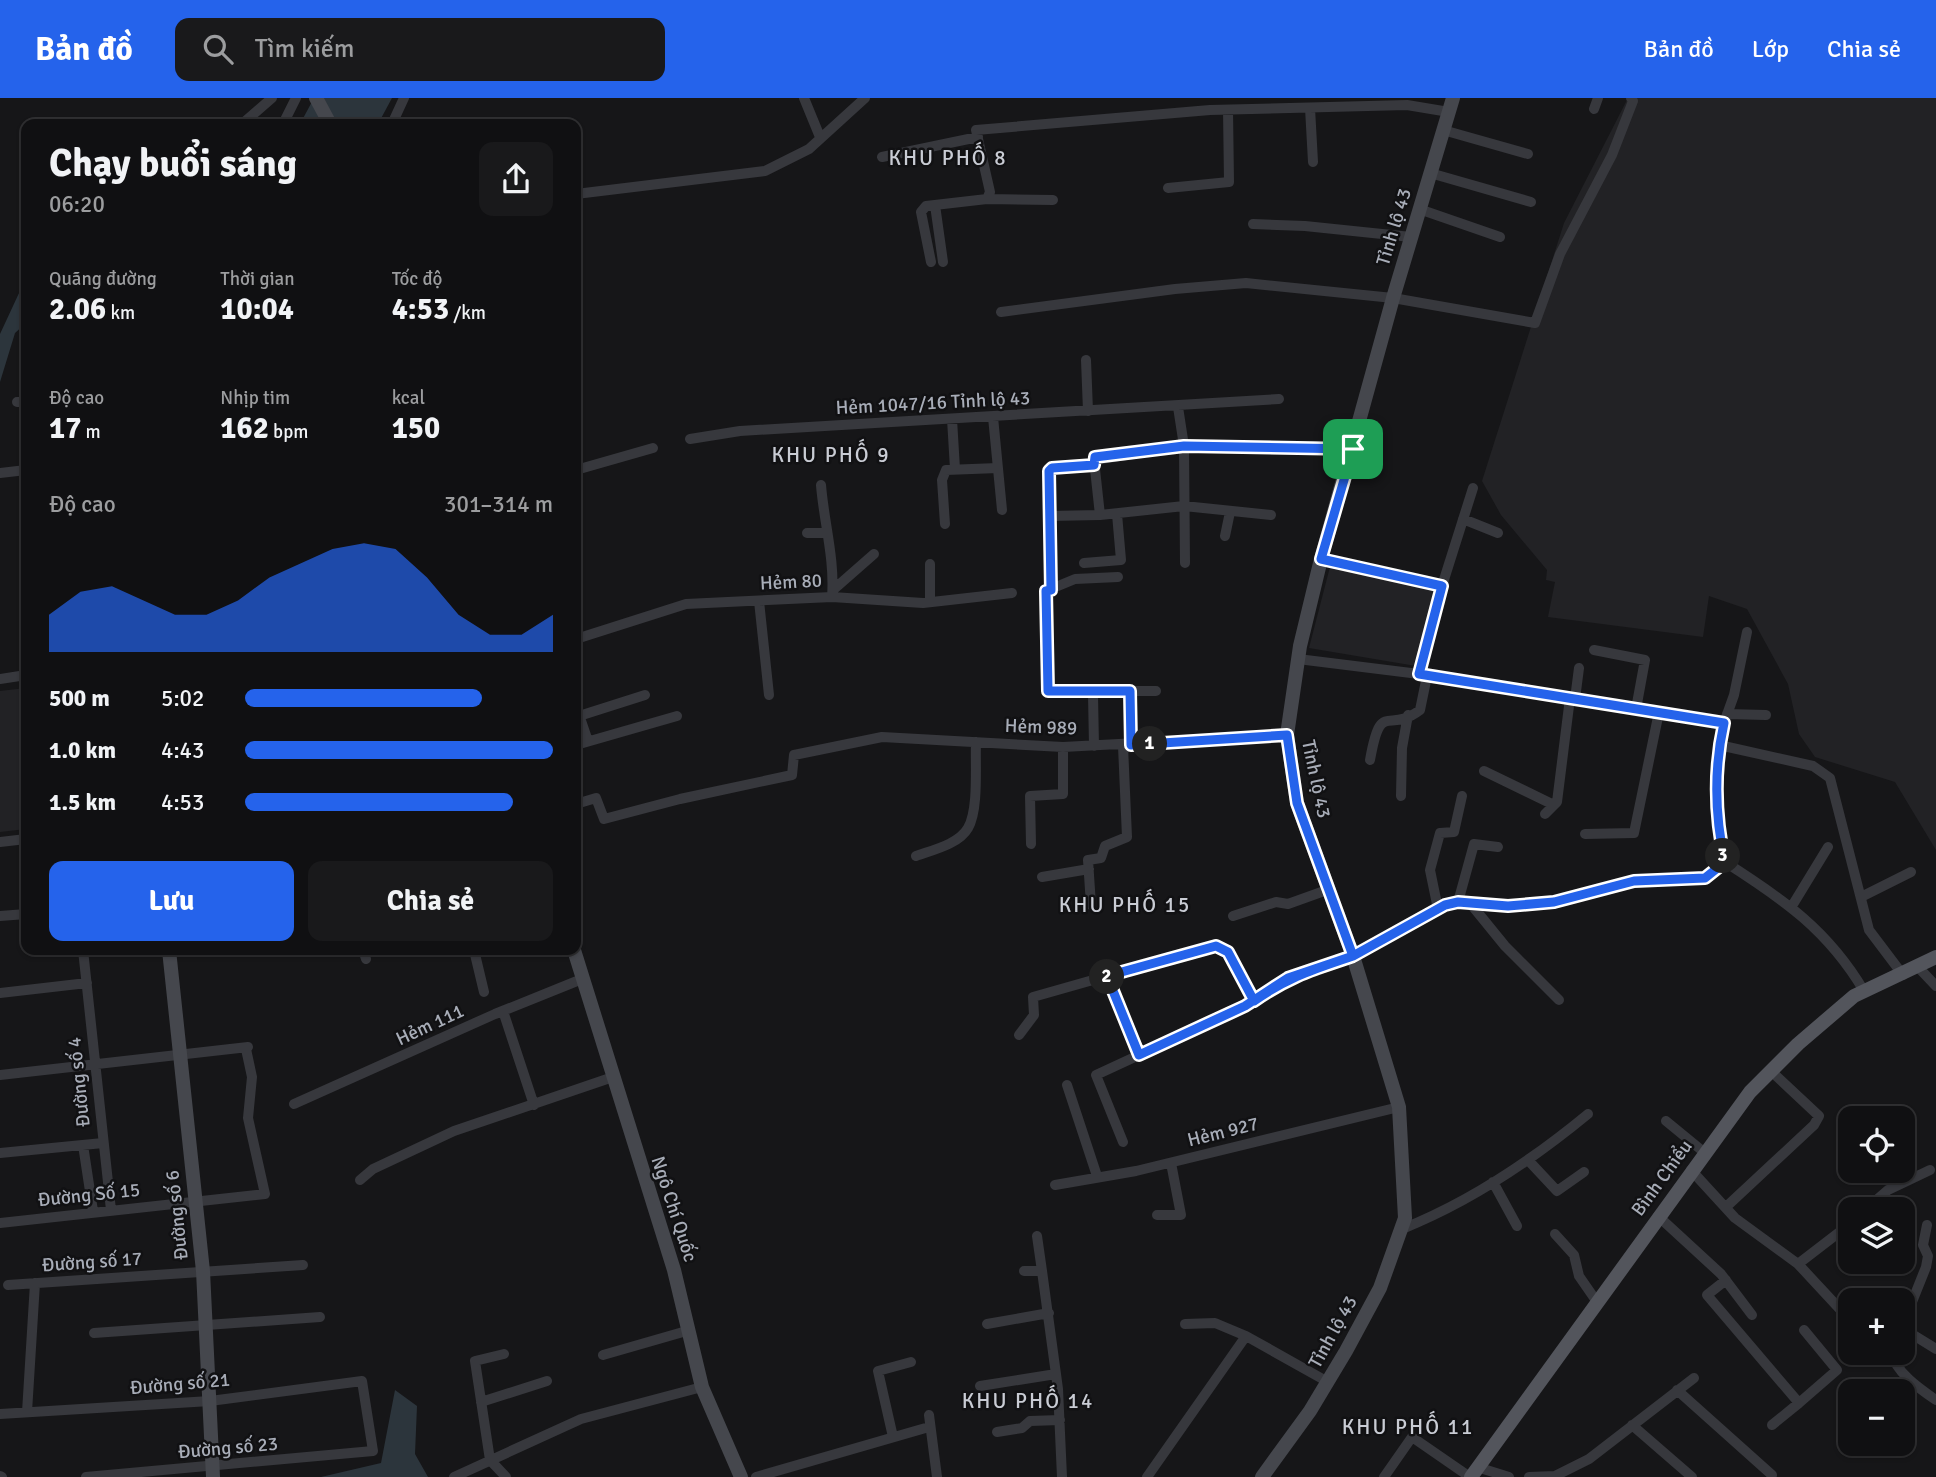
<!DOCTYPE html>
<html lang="vi">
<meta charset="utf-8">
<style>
:root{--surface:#101012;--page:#19191b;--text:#f1f3f6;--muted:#9c9d9f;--line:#303032;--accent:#2563eb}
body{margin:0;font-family:Signika,sans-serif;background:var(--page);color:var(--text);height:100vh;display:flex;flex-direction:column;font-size:26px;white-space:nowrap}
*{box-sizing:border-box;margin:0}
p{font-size:23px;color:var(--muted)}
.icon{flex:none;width:38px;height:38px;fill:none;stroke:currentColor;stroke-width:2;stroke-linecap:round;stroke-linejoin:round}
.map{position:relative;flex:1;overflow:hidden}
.side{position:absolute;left:21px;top:21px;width:560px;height:836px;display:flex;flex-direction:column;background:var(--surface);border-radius:14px;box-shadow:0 2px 5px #0004,0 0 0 2px var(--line)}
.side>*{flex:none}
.buttons{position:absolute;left:1838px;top:1008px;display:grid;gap:14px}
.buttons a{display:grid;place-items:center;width:77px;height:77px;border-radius:14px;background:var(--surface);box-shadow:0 2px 5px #0004,0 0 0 2px var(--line);font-size:35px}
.pin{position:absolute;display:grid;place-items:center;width:60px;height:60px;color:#fff;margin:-30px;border-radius:14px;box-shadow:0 4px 10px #0006}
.km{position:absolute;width:35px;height:35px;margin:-18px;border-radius:50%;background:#222;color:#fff;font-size:19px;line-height:35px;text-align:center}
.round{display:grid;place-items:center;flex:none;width:74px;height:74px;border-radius:14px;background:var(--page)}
.overview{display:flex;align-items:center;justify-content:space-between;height:119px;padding:0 28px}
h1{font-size:38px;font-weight:700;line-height:52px}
.metrics{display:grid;grid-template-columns:repeat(3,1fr);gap:10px;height:119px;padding:7px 28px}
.metrics div{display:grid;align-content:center}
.metrics b{font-size:30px;font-weight:700}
.metrics small{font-size:19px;font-weight:400}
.metrics p{font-size:19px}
.chart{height:196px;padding:14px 28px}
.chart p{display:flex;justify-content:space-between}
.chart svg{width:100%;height:126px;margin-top:7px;fill:var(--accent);opacity:.7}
.action{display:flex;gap:14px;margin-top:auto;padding:14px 28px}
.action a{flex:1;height:80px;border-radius:14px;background:var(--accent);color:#fff;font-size:28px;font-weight:700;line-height:80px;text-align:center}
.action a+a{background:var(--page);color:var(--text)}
ul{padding:0 28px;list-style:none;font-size:23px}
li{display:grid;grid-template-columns:112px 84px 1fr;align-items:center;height:52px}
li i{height:18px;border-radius:9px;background:var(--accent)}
header{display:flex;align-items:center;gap:42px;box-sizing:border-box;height:98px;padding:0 35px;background:var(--accent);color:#fff}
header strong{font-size:33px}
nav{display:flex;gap:38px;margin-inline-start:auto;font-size:24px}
.search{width:490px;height:63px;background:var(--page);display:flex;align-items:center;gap:18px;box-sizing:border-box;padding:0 24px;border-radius:14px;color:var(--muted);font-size:26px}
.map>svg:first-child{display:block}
.built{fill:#222225}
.water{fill:#2c353c}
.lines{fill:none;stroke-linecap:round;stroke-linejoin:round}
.street{stroke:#37383d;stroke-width:10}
.secondary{stroke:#45474d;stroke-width:14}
.primary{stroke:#53555c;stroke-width:14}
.route-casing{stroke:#fff;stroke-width:14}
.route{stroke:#2563eb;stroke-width:9}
.labels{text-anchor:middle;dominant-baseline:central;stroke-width:5;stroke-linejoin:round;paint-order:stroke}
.street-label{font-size:19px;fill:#a8adb8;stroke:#111113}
.neighbourhood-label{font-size:21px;letter-spacing:2px;fill:#c9ccd4;stroke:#111113}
</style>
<header>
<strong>Bản đồ</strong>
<div class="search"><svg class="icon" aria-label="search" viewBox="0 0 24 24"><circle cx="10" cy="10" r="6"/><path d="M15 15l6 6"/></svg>Tìm kiếm</div>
<nav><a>Bản đồ</a><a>Lớp</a><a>Chia sẻ</a></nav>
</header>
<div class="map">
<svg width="1936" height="1379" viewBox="0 0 1936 1379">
<rect width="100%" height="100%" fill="#161618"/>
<path class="built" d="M1628,0H1936V752L1895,684L1815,659L1799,636L1788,586L1747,511L1709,498L1703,539L1548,519L1555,484L1546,482L1547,472L1501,417L1482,383L1564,125Z
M1331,465L1435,491L1416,568L1309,550Z
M26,590V731L0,734V593Z"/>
<path class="water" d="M314,0H392L378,26H300Z
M26,180V225L15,235L0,284V236Z
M395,1292L417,1308L415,1356L428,1379H321L381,1365Z"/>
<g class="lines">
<path class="street" d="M804,0L820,39
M1310,10L1313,64
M1594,11L1598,0
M231,26H234
M242,26L272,0
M246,26L283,24
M283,26L296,0
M392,26L404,0
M1443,32L1528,56
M882,59L978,39
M1430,75L1531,104
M1168,90L1229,84L1228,12
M576,96L765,73L809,51L865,0
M987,101L1053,102
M935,107L943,164
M1419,111L1500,139
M1253,126L1305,128L1411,139
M931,164L921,114L926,108L987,101L990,94L976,32L1210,12L1407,7L1449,14
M1001,214L1175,191L1246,185L1393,200L1535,225L1560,156L1612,57L1633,3L1631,0
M1086,262L1088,313
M17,304H26
M1178,309L1184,348L1185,465
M993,319L1002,412
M952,321L955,371
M690,341L740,333L1279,301
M576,372L653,350
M0,375L26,372
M821,387C824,425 835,461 832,499
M1271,417L1184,408L1100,417L1094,362L1184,348L1353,350
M1049,418L1100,417
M1463,421L1498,435
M945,426L942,382L946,372L998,370
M807,435H826
M1225,438L1230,414
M1321,461L1442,488
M1084,465L1121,462L1117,416
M930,466V504
M1118,479L1075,481L1046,493L1048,593H1156
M833,492L874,456
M1051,492L1049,373L1052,370L1094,367
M759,503L769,597
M576,541L686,506L832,499L923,505L1012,495
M1594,552L1645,562L1636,611
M1298,561L1419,576L1724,625C1714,670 1715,719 1725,764C1783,801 1828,832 1864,893
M1419,576L1442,488L1473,390
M0,581L26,577
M1130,594L1131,647
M1575,601L1579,570
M576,608L588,643
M1727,616L1766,617
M579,618L645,597
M1724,625L1734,597L1747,534
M576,647L677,618
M1719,647L1813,668L1830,680L1869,832L1903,877
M1094,648L1093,597L1096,594
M1370,662C1381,600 1387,637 1420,612L1427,578
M1484,673L1554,707
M1401,698L1402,650L1408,617
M576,706L596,700L604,721L680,701L792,677L794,657L882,639L1063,649L1287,637
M1545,716L1557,704L1570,600
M1585,736L1634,735L1659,614
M0,744L26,741
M1031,746L1030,698L1063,696V649
M916,758C933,752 959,746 968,730C979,711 975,666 976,644
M1042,779L1089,771
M1861,799L1911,774
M1458,804L1474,746L1498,749
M1470,805L1505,848L1559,902
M1091,807L1088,762L1101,760L1105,748L1127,739L1123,648
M1792,808L1828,749
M1438,811L1430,772L1440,735L1454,734L1462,698
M0,818L26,816
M1233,818L1276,804L1288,806L1327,792
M83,852L111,1112
M363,852L366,861
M474,852L484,894
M1918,869L1936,888
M0,895L87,885
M503,913L534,1007
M1019,937L1034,917L1033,899L1107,878
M1139,957L1107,878L1216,848L1228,854L1254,903
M0,977L248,949
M1067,987L1097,1078
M294,1006L495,916L582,881
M1666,1023L1705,1055
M1123,1044L1096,977L1245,908L1288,880L1353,858L1445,807L1458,804L1508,808L1554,804L1634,783L1705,780L1725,764
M83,1047L93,1113
M0,1055L103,1045
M1528,1062L1557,1093L1584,1074
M1691,1072L1735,1120L1798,1166L1850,1222
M360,1082L373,1071L454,1033L613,979
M1493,1084L1517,1128
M1055,1087L1136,1073L1399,1009
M1726,1109L1814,1027L1819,1018L1771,973
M1866,1111L1888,1092L1930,1072
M1157,1117H1181L1171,1065
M1658,1118L1721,1176L1752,1217
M0,1125L265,1096L248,1020L252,979L246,951
M1402,1131C1470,1104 1531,1063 1588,1016
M1555,1136L1574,1157L1579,1178L1597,1204
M1037,1138L1042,1173
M1873,1164L1875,1166
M1798,1166L1850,1126
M1024,1173H1042L1058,1291L1062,1379
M1726,1182L1707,1197L1799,1305L1837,1272L1804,1232
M8,1187L303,1167
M987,1226L1049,1215
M1185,1226L1215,1225L1246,1238L1328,1284
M1902,1229L1926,1169L1928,1158L1923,1147L1927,1127
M1902,1230L1936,1251
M94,1235L320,1219
M1892,1255C1895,1274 1920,1291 1936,1302
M504,1256L475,1263L490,1362L506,1379
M603,1257L690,1232
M980,1288L1056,1276
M1677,1292L1772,1377
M481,1304L547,1283
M27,1314L35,1185
M0,1316L210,1303L362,1283L373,1353L86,1379
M929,1317L937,1379
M1632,1327L1692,1379
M1772,1327L1799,1305
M997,1334L1022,1330L1030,1323L1060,1322
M893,1339L878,1273L911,1264
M1477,1369L1509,1379
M0,1378L2,1379
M454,1379L581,1321L702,1289
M756,1379L929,1329
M1147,1379L1246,1238
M1384,1379L1412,1339L1470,1379
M1529,1379L1555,1378L1589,1361L1694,1280"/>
<path class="secondary" d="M316,0L330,26
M169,852L203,1173L213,1379
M574,852L674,1172L702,1289L741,1379
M1262,1379L1310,1313L1346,1253L1380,1190L1405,1120L1399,1009L1353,858L1297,705L1287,637L1300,548L1321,461L1393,200L1453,0"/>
<path class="primary" d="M1471,1379L1750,994L1798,946L1854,898L1936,859"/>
</g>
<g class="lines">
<defs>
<path id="route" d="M1353,351L1184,348L1095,359L1094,367L1052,370L1049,373L1051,492L1046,493L1048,593H1130L1131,647L1287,637L1297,705L1353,858L1288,880L1245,908L1139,957L1107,878L1216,848L1228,854L1254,903C1290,878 1312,872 1353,858L1445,807L1458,804L1508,808L1554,804L1634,783L1705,780L1725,764C1715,719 1714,670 1724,625L1419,576L1442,488L1321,461L1353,351"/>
</defs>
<use href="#route" class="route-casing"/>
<use href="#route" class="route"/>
</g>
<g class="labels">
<g class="street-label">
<text transform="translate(1394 129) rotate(-73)">Tỉnh lộ 43</text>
<text transform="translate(933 305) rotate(-3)">Hẻm 1047/16 Tỉnh lộ 43</text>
<text transform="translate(791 484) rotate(-3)">Hẻm 80</text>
<text transform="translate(1041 629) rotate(2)">Hẻm 989</text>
<text transform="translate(1316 681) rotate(78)">Tỉnh lộ 43</text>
<text transform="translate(430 927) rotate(-25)">Hẻm 111</text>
<text transform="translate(79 984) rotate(-96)">Đường số 4</text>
<text transform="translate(1223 1034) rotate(-14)">Hẻm 927</text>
<text transform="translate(1662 1080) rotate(-54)">Bình Chiểu</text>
<text transform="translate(89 1097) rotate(-6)">Đường Số 15</text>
<text transform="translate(674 1111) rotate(72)">Ngô Chí Quốc</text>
<text transform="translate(177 1117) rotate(-96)">Đường số 6</text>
<text transform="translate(92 1164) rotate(-4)">Đường số 17</text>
<text transform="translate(1333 1234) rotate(-61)">Tỉnh lộ 43</text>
<text transform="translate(180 1286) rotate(-5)">Đường số 21</text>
<text transform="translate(228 1350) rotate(-5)">Đường số 23</text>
</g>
<g class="neighbourhood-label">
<text x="948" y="60">KHU PHỐ 8</text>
<text x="831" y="357">KHU PHỐ 9</text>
<text x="1125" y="807">KHU PHỐ 15</text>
<text x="1028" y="1303">KHU PHỐ 14</text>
<text x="1408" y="1329">KHU PHỐ 11</text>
</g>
</g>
</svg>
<div class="buttons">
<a><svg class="icon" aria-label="locate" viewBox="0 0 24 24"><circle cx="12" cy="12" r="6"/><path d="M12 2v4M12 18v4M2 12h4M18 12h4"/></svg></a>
<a><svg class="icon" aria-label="layers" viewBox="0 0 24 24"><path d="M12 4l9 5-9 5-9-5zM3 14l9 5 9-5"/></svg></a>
<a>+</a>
<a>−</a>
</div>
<div class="pin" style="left:1353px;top:351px;background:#1e9e55"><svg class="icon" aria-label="arrive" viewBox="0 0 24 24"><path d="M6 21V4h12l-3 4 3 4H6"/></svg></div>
<b class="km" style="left:1150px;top:646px">1</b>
<b class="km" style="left:1107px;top:879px">2</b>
<b class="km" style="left:1723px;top:758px">3</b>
<section class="side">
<div class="overview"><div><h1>Chạy buổi sáng</h1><p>06:20</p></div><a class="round"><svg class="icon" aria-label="share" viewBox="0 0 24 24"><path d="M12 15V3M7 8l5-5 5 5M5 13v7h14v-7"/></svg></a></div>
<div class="metrics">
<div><p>Quãng đường</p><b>2.06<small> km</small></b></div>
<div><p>Thời gian</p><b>10:04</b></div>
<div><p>Tốc độ</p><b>4:53<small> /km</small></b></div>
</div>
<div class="metrics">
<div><p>Độ cao</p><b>17<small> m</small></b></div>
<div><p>Nhịp tim</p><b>162<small> bpm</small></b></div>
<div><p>kcal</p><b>150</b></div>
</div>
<div class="chart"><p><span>Độ cao</span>301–314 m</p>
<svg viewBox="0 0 160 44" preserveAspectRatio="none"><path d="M0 44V31L10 23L20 21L30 26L40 31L50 31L60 26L70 18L80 13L90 8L100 6L110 8L120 18L130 31L140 38L150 38L160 31V44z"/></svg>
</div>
<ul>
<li><b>500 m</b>5:02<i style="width:77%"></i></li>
<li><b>1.0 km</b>4:43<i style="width:100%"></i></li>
<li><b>1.5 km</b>4:53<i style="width:87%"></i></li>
</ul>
<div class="action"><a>Lưu</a><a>Chia sẻ</a></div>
</section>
</div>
